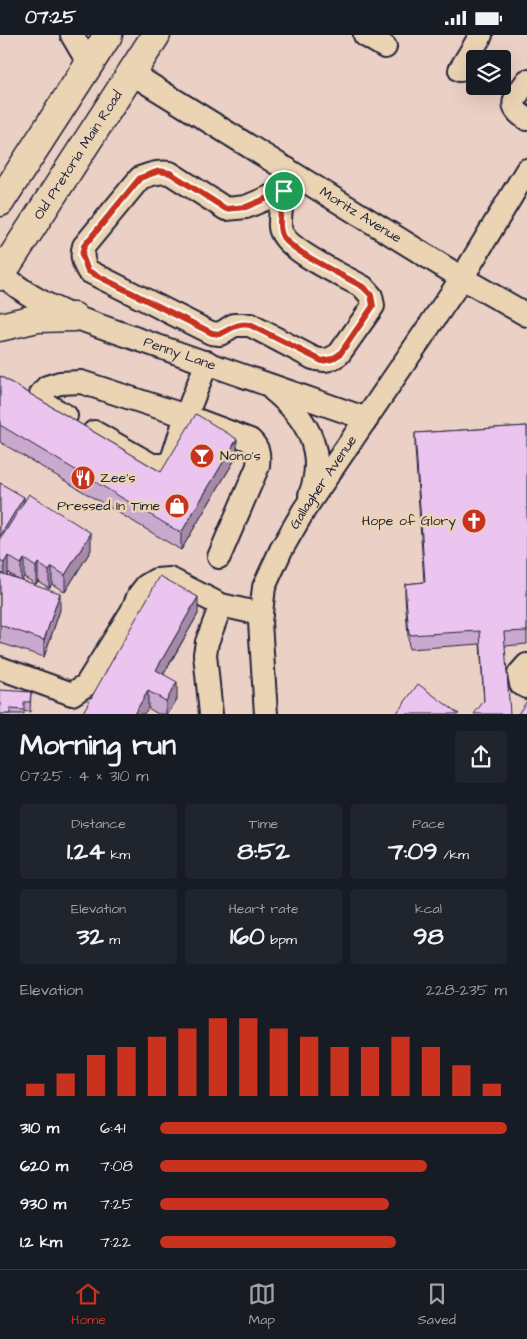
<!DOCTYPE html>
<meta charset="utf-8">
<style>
:root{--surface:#171b24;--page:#20242c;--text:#f1f3f6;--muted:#9ea1a6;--line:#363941;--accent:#c8321e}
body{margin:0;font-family:"Architects Daughter",sans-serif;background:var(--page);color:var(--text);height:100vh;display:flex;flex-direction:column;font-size:19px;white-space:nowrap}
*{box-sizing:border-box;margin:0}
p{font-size:16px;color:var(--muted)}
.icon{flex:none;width:28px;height:28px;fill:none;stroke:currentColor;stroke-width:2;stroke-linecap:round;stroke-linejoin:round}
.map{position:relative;height:679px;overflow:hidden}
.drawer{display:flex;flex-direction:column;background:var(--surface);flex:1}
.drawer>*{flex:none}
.tools{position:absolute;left:466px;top:15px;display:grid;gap:10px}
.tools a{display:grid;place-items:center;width:45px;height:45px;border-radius:5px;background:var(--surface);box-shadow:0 5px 20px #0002;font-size:25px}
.pin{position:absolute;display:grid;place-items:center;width:42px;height:42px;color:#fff;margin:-21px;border:2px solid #fff;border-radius:50%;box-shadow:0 1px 5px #0007}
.round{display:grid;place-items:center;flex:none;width:52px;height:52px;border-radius:5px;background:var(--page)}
.overview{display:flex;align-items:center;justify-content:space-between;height:85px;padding:0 20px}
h1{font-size:28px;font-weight:700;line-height:38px}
.metrics{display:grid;grid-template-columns:repeat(3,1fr);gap:8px;height:85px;padding:5px 20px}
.metrics div{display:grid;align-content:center;border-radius:5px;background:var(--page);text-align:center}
.metrics b{font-size:25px;font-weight:700}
.metrics small{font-size:14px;font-weight:400}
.metrics p{font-size:14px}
.chart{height:140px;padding:10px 20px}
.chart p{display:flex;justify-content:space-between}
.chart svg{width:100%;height:90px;margin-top:5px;stroke:var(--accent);stroke-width:6}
ul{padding:0 20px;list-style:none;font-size:16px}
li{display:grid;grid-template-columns:80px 60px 1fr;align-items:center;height:38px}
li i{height:12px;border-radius:6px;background:var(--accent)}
.status{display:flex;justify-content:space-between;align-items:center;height:35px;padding:0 25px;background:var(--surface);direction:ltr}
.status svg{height:14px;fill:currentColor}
.menu{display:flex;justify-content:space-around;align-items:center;height:70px;border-top:1px solid var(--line);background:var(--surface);font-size:14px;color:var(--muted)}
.menu a{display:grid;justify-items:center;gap:2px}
.menu .current{color:var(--accent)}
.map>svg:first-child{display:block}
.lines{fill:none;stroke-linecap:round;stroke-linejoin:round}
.minor-casing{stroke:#22223b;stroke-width:26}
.major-casing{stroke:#22223b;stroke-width:31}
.minor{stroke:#ebd4b3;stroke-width:22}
.major{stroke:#ebd4b3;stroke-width:28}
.wall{fill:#caa9ce;stroke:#22223b;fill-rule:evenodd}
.shaded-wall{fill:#a48aa7;stroke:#22223b}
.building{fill:#ebc5ef;stroke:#22223b}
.route-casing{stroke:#fff;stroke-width:10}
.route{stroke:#c8321e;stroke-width:6}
.labels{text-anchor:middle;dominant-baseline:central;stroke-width:5;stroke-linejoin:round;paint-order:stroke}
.street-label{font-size:14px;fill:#22223b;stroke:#ebd4b3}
.poi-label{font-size:14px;fill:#22223b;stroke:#ebd4b3;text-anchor:start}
</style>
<div class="status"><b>07:25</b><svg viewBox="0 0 49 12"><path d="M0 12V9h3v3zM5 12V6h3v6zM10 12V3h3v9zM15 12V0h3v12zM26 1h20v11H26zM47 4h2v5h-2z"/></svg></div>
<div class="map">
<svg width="527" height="679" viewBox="0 0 527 679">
<rect width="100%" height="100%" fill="#ebd0c5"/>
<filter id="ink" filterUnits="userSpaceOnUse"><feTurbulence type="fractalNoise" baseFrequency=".02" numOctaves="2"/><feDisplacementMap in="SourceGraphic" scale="10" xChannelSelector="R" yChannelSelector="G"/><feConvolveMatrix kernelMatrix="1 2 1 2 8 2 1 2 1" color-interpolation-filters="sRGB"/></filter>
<g filter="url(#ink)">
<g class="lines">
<defs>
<g id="minor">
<path d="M72,0L89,29"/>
<path d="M365,0L385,12"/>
<path d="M460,35L481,0"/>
<path id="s1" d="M131,38L462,243L527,280"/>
<path d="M527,46C516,62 505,71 527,84"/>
<path d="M284,156L246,172L226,174L170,138C159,136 151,139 140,143L84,211C81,221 83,227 88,236L211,298L220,299L234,290H250L313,323C324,327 330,325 339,319L373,271L371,261L363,252C344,241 282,214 280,192C279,174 285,152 287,134"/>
<path id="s2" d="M0,237C22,258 46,270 74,282L367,384"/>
<path d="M273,355C306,382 327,416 310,460"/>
<path d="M66,381L42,367L41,359L47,352L60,348L81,347L186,381L250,405C259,413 259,420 258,431L219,522"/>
<path d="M94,397L152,430H164L172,425L186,381L207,327"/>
<path d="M527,630L519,639L521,649L527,652"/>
<path d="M0,633L72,659L86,650L132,576L139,560L146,551L156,545L170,544L221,570L261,579"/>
<path d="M211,679L205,619L207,607L221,570"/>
<path id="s3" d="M266,679L260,587L264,552L281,515L304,475L462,243L527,135"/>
</g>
<g id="major">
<path d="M0,167L108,0"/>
<path id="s4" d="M0,241L156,0"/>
<path d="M0,292L38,283L74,282"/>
</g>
</defs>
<use href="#minor" class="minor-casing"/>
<use href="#major" class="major-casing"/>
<use href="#minor" class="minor"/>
<use href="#major" class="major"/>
</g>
<path class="wall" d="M0,341L161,437L237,421L181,515L0,407Z
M527,391V609L505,611L484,667L480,609L409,614L405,562V549L424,547L415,412V398Z
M0,448L24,467L91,515L65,557L52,549L49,553L38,546L36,549L24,542L21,545L60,575L44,622L0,608ZM8,538L18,544L7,540Z
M198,579L164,639L177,664L168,679H158L148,673L82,679Z
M31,657L30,677L24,676V679H0Z"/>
<path class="shaded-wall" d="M237,404V421L181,515V498Z
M24,462V480L0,519V501Z
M91,498V515L65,557V540Z
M8,521V538L4,545V528Z
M24,524V542L21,546V529Z
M38,528V546L36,549V532Z
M52,532V549L49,553V536Z
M60,558V575L44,622V605Z
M198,562V579L156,652V635Z
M177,647V664L168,679H166V666Z
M148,656V673L144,679H134Z"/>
<path class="building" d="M0,341L161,437L196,379L237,404L181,498L0,390Z
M527,391V596L504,597L510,679H474L484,666L480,596L409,600L405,549L425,547L415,398Z
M0,448L24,462L0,501Z
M29,459L91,498L65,540L52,532L49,536L38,528L36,532L24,524L21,529L8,521L4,528L0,526V505Z
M0,538L60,558L44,605L0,590Z
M160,541L198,562L156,635L177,647L166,666L148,656L134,679H82Z
M418,649L459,679H396Z
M0,655L31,657L30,667H24V675L10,674V679H0Z
M527,666V679H518Z"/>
</g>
<g class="lines" filter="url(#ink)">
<defs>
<path id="route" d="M159,136L170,138L226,174L246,172L284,156C283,169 276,190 283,202C293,217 346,242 363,252L371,260L373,271L340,319L332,324L322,326L250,290C237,288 231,294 220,299L212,298L88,236L82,220L84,211L140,143Z"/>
</defs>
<use href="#route" class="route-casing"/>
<use href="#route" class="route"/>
</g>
<defs>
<symbol id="bar-disc" viewBox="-11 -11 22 22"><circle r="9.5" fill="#c8321e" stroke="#ebd4b3"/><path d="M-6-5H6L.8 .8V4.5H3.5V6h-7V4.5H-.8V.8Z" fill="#fff"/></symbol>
<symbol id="restaurant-disc" viewBox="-11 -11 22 22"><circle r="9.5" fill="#c8321e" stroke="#ebd4b3"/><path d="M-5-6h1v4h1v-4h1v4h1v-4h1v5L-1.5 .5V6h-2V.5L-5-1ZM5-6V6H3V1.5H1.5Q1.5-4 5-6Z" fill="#fff"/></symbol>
<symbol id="shop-disc" viewBox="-11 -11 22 22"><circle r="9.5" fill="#c8321e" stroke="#ebd4b3"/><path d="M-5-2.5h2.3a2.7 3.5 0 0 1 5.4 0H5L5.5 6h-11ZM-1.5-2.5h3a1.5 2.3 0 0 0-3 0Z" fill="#fff"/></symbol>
<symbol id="church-disc" viewBox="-11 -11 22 22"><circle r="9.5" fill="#c8321e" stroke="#ebd4b3"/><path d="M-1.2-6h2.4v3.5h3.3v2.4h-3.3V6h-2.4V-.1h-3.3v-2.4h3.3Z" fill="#fff"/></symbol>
</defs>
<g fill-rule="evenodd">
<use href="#bar-disc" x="188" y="407" width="28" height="28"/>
<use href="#restaurant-disc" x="69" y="429" width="28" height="28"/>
<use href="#shop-disc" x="163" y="457" width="28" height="28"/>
<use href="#church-disc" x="460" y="472" width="28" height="28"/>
</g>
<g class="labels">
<g class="street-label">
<text stroke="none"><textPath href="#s4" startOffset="144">Old Pretoria Main Road</textPath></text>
<text stroke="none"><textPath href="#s1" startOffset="270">Moritz Avenue</textPath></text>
<text stroke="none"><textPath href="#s2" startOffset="199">Penny Lane</textPath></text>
<text stroke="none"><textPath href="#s3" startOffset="248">Gallagher Avenue</textPath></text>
</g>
<g class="poi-label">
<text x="220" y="421">Nono's</text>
<text x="100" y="443">Zee's</text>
<text x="160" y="471" text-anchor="end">Pressed In Time</text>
<text x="456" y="486" text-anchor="end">Hope of Glory</text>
</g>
</g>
</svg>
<div class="tools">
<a><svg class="icon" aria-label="layers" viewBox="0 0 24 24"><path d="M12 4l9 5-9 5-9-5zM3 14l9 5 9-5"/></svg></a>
</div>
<div class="pin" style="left:284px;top:156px;background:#1e9e55"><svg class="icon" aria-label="arrive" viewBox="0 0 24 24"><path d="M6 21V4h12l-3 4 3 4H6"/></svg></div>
</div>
<section class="drawer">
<div class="overview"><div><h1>Morning run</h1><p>07:25 · 4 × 310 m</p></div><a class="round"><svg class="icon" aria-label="share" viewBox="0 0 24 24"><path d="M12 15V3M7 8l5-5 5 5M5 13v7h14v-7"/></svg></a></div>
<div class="metrics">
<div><p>Distance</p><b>1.24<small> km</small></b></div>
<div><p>Time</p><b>8:52</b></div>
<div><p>Pace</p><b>7:09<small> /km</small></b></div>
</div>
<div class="metrics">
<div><p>Elevation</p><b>32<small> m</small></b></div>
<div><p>Heart rate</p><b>160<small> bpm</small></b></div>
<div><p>kcal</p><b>98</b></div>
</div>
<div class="chart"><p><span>Elevation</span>228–235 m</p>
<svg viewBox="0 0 160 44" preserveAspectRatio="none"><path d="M5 44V38M15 44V33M25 44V24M35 44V20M45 44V15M55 44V11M65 44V6M75 44V6M85 44V11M95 44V15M105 44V20M115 44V20M125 44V15M135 44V20M145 44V29M155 44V38"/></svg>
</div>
<ul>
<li><b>310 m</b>6:41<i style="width:100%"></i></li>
<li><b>620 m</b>7:08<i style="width:77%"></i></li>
<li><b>930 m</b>7:25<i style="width:66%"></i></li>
<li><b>1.2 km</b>7:22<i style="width:68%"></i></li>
</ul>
</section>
<nav class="menu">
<a class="current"><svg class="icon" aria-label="home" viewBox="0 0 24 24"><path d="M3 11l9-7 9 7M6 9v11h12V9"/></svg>Home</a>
<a><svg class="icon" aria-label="map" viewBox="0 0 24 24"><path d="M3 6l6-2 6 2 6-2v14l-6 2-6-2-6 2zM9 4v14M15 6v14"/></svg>Map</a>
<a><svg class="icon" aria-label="saved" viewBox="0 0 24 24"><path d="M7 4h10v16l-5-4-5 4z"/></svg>Saved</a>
</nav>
